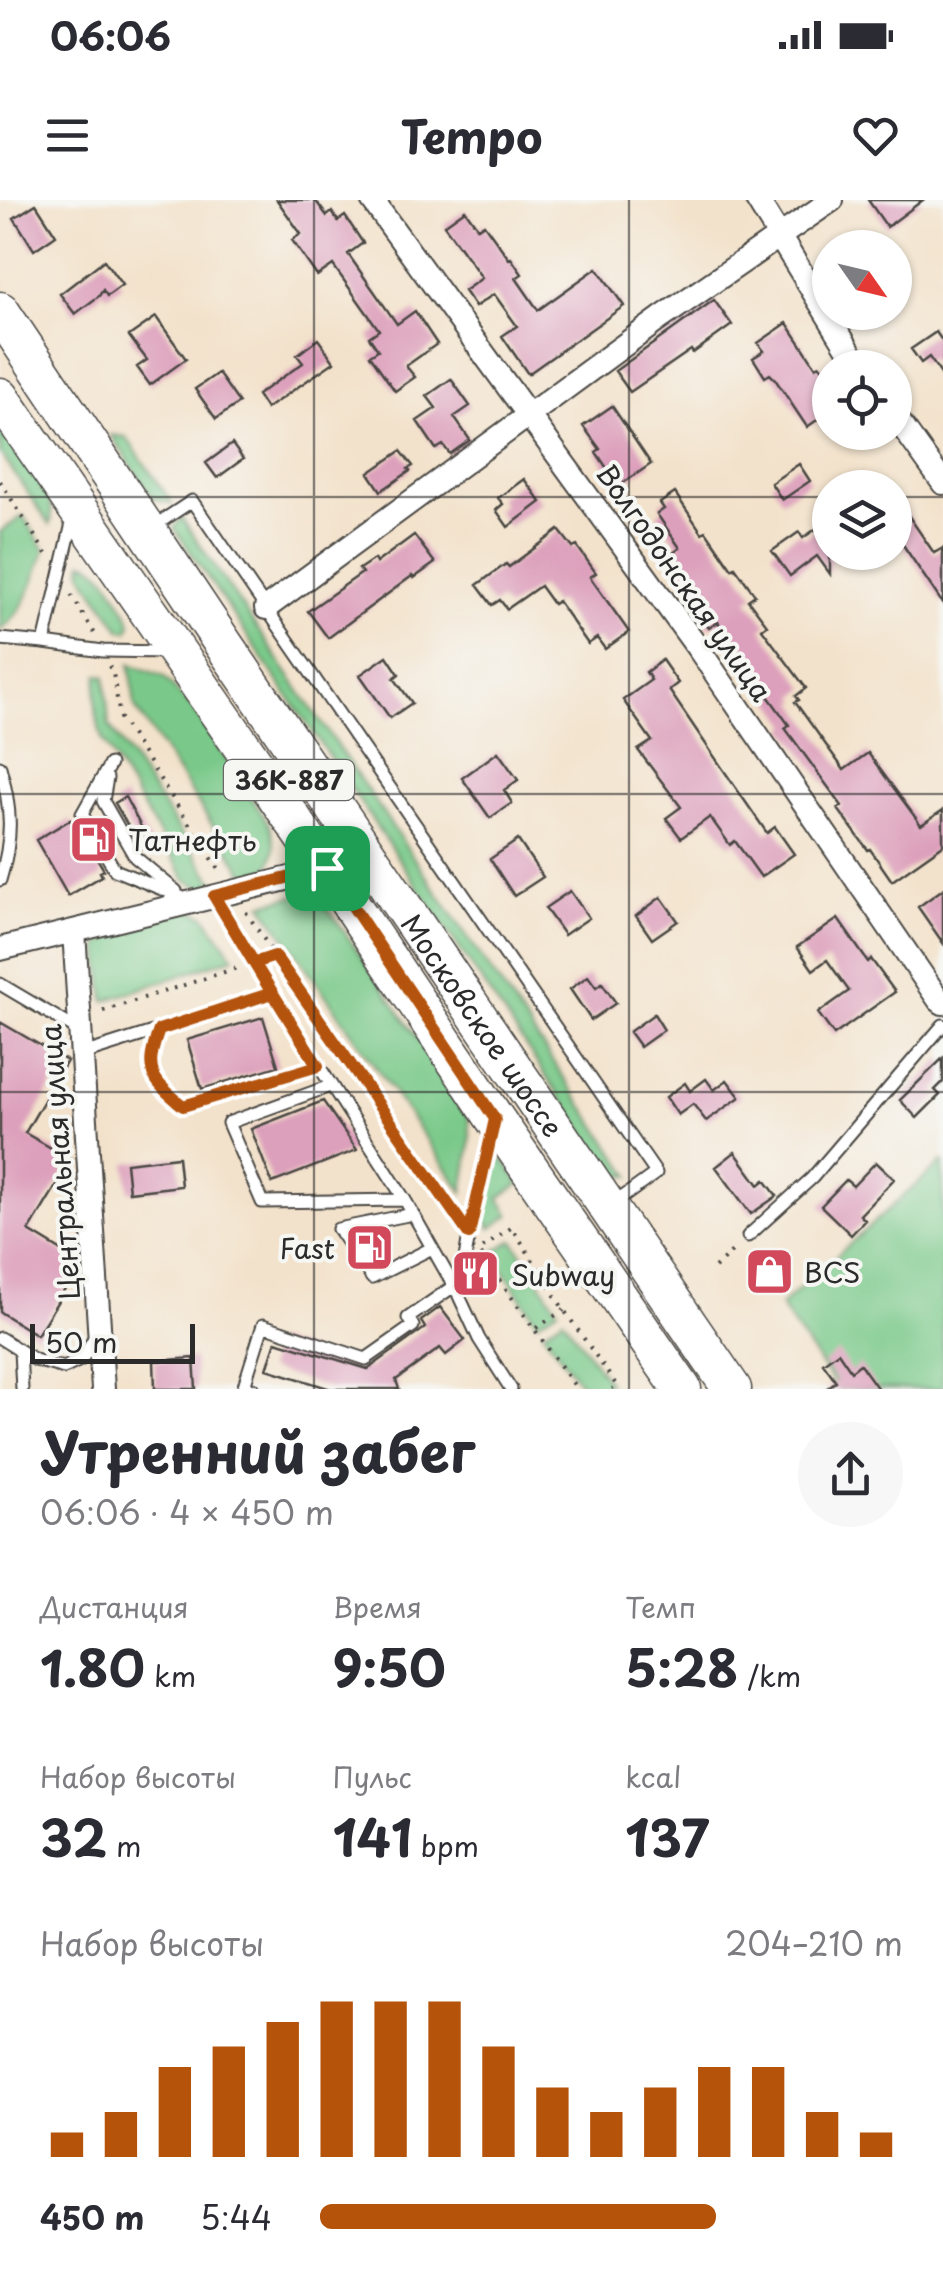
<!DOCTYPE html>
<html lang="ru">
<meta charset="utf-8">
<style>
:root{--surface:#fff;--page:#f7f7f7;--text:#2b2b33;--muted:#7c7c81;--accent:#b45309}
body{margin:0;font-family:"Playpen Sans",sans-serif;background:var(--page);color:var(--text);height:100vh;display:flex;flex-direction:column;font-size:38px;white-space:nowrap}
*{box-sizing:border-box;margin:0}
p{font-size:32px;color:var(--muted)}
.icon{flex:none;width:55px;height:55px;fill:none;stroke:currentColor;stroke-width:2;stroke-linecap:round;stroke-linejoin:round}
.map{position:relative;height:1189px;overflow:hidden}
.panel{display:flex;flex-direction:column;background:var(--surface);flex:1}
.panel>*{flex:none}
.needle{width:65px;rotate:124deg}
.tools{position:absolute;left:812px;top:30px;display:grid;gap:20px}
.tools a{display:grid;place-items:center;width:100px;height:100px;border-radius:50%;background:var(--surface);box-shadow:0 2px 8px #0004;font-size:50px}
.scale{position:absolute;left:30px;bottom:25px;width:165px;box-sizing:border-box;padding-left:10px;border:5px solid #2b2b2b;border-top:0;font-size:28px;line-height:35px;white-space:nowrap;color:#2b2b2b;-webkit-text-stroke:8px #f6f6f2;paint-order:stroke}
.pin{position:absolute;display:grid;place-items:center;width:85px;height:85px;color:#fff;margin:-42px;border-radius:20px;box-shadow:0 5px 15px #0006}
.round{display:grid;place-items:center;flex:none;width:105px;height:105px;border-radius:52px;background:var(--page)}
.head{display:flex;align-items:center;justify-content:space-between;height:170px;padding:0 40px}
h1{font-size:55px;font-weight:700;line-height:75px}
.metrics{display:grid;grid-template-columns:repeat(3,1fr);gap:15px;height:170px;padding:10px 40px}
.metrics div{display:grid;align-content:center}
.metrics b{font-size:50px;font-weight:700}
.metrics small{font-size:28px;font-weight:400}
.metrics p{font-size:28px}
.chart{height:280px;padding:20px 40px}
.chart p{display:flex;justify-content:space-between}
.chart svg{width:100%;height:180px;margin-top:10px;stroke:var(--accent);stroke-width:6}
ul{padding:0 40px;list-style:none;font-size:32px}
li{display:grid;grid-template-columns:160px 120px 1fr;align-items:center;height:75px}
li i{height:25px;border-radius:12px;background:var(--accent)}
.status{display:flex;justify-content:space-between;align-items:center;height:70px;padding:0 50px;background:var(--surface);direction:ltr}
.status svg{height:28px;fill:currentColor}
header{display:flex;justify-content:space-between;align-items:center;height:130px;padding:0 40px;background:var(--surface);font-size:45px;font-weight:700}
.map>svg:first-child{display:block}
.green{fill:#7ac98a;stroke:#527a5a;stroke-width:2.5}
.building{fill:#dda0bc}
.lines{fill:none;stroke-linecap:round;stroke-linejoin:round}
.lane-casing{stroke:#494643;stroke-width:15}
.street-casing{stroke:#494643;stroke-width:26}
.primary-casing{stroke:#494643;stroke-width:41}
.path{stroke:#494643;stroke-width:4;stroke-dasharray:2.5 8;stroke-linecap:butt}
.lane{stroke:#fff;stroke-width:11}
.street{stroke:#fff;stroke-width:22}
.primary{stroke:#fff;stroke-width:38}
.route-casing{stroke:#fff;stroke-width:20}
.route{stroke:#b45309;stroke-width:12}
.grid{fill:none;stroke:#2b2b2b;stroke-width:2.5;stroke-opacity:0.55}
.labels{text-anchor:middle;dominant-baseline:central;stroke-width:8;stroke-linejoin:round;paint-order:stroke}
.shield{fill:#f6f6f2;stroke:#686867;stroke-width:2.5}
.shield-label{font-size:25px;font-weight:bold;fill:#2b2b2b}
.street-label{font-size:28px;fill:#2b2b2b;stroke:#f6f6f2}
.poi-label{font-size:28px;fill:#2b2b2b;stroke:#f6f6f2;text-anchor:start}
</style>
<div class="status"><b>06:06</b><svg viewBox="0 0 49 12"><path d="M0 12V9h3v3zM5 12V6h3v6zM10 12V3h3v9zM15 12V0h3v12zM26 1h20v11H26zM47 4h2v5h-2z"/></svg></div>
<header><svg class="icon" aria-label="menu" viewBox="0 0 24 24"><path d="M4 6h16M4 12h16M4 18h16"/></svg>Tempo<svg class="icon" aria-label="heart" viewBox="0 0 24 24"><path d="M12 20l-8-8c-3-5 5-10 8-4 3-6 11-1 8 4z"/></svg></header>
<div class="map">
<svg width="943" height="1189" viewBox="0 0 943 1189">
<rect width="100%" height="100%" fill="#f6f6f2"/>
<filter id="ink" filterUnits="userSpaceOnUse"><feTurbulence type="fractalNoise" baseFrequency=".01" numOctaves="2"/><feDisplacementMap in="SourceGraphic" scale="20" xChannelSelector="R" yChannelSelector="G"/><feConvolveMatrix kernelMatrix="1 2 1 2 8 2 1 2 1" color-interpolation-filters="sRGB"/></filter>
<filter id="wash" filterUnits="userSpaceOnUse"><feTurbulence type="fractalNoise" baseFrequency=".0048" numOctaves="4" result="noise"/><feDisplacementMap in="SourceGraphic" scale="40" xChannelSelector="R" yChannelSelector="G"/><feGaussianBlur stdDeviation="2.25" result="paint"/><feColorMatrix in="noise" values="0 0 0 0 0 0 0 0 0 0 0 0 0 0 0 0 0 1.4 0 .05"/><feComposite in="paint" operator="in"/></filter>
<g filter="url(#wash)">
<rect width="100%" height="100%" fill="#f3e2cb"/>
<path class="green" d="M0,224C15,247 62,299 50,325L0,253Z
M111,235L126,237L172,303L153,299Z
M23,316L45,350C34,379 26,412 0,430V332Z
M181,317L631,976L613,975L174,328Z
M83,362C105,365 118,398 129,416L131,424L128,431L121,430L85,378L82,370Z
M130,464L163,476L193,509L270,626C275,643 277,654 267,670L245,675L135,507Z
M98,475L105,476L109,525L219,690L210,692L186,680L102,539C95,516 94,498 98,475Z
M298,695C313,699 322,703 332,714L466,908C475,936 467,964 463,992L262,704Z
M190,709L205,716L234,757L105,801L99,746L118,726Z
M499,960L505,961L520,984L499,998L510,1015L491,1028L484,1017L493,965Z
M943,961V1189H838L780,1106Z
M513,1040L558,1109L537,1122L492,1053Z
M563,1118L609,1183L601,1189H584L543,1132Z"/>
<g id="blocks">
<path class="building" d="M277,0H315L327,16L332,12L338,21L345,16L363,43L348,54L397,124L415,111L437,144L406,166L415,177L395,191L370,155L378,150L369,137L379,130L333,65L317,76L292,40L301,34Z
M868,0H923L887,27Z
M36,4L56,35L34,50L14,18Z
M465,10L478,28L484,24L509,59L511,58L522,74L516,78L538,110L597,68L624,106L528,174L502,136L517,126L494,94L475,107L464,91L482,78L444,25Z
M104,60L122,85L107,96L103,90L99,96L75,114L60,94Z
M714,100L732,125L693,153L691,150L630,192L615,171Z
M156,117L186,159L150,185L137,167L147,160L129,136Z
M787,123L816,167L820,165L830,180V211L807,227L775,179L770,174L765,177L753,158L764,151L758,143Z
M936,132L943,142V177L929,157L921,163L911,149Z
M318,139L334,162L266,209L257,195L303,163L297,155Z
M218,173L239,203L216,219L195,189Z
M451,179L470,206L454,217L470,240L450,254L443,245L436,249L417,221L436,208L427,196Z
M612,206L651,264L619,286L596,252L600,249L583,226Z
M232,244L243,259L217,278L206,263Z
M401,251L413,266L408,269L410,271L381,291L369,273Z
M799,264L810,281L782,300L771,283Z
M524,279L541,302L508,327L496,310L503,304L498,298Z
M675,293L702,333L706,331L732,369L735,367L755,395L748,400L767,425L762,429L806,488L796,496L799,500L795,502L844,570L868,553L921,625L943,610V645L892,681L870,649L868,650L838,609L842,606L785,528L789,525L750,471L752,470L718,422L709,428L689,400L700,393L673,353L680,348L657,314L664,309L660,303Z
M895,296L934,353L943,348V404L895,333Z
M820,326L830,340V374L817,356L790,376L772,351L799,332L803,338Z
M559,330L573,348L577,346L596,373L590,377L629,432L605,449L597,438L588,444L558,401L553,404L540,386L507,409L500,400L492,405L477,385L506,364L509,367Z
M414,335L435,363L414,378L412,376L328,438L308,411L362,373L359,369L374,359L376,363Z
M387,456L399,474L394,478L412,503L390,518L360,475Z
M662,460L678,483L669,490L718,562L767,633L775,627L794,654L761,677L735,641L730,645L710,617L681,638L666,618L681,607L638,550L652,541L623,500L651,480L646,472Z
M498,552L518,580L504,590L512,603L490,618L462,578Z
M125,597L150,643L141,649L115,603Z
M70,620L74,626L77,624L104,670L100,672L102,676L68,696L36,640Z
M518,640L543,677L514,696L490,659Z
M943,689V743L918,707Z
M570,691L589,718L564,735L545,708Z
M661,697L678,721L652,739L636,716Z
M838,719L868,762L871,759L895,792L834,835L818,813L849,791L827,760L813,770L797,747Z
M588,776L596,787L602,783L616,803L591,820L570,789Z
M654,814L664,830L640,847L629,832Z
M263,817L278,866L202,889L187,840Z
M0,822L67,861L25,933L72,960L29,1031L80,1062V1065L37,1135L0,1112Z
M943,858V882L935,890L940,895L917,918L900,900Z
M706,879L714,890L727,880L740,897L706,921L693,904L678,915L666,897L685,883L690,891Z
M323,901L357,950L272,983L251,929Z
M735,952L759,985L765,980L777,996L751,1014L716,967Z
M178,957L181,986L129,992L126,963Z
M876,962L894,979L860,1015L865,1020L851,1035L821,1006L846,980L853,986Z
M440,1107L465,1140L446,1155L440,1148L396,1180L399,1189H331L267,1169L276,1141L368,1169L425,1128L421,1121Z
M838,1152L851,1171L860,1164L878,1189H826L836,1181L823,1163Z
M194,1158L196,1189H155L154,1161Z"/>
</g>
</g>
<g filter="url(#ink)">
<use href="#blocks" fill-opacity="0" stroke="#494643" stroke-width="2.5"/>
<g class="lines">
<defs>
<path id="lane" d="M73,319L44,443L103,451L168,452
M151,328L192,301L656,973L612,1005
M0,439L44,443
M110,564L82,614L115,670L186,699
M0,567C12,609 13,638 0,680
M107,578L103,601L135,657L176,691
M214,696L272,793L159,830C145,872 149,878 183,906L318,866
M0,784L81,832
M272,793L405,1000L459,1095
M83,854L159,830
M330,886L228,923L262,1002L405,1000
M492,933L469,1034L459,1096L479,1139L511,1189
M413,1014L338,1029L372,1078L432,1048
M748,1036L812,978L943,825
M0,1138L35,1160L64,1168L82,1159L95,1136
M20,1151L22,1189
M254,1189L244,1186L263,1125L366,1159L413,1126L408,1118L454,1086"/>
<path id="street" d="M372,0L700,451L939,800L943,803
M757,0L860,168
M895,216L943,283
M266,408L661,118L832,0
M74,731L103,1189
M0,749L327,669"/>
<g id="primary">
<path id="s1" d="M0,111L224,445L732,1189"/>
<path d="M0,197L327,669L495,919L682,1189"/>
</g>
</defs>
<use href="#lane" class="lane-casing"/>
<use href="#street" class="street-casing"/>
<use href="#primary" class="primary-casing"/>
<path class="path" d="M0,281L48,357
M71,395L95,434
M109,466L113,473L120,518L222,674
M246,712L275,756L457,1017
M103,811L237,768
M483,1048L512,1027L564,1110L617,1186L612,1189
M481,1054L577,1189
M715,1068L737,1046
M536,1128L564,1110"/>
<use href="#lane" class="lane"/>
<use href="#street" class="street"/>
<use href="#primary" class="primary"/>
</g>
</g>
<g class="lines" filter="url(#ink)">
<defs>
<path id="route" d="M327,668L214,696L272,793L159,830C144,872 150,878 183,906L318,866L254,763L275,756L469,1034L495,919L327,668"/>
</defs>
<use href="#route" class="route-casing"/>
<use href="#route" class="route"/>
</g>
<path class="grid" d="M314,0V1189M629,0V1189M0,297H830M895,297H943M0,594H943M0,892H943"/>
<defs>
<symbol id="fuel-square" viewBox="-11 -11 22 22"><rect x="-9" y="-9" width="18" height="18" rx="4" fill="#d1495b" stroke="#f6f6f2"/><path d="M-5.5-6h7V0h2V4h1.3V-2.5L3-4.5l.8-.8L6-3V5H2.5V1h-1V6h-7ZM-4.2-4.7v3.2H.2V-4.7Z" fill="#fff"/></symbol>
<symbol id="shop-square" viewBox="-11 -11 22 22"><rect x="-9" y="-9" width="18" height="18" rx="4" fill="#d1495b" stroke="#f6f6f2"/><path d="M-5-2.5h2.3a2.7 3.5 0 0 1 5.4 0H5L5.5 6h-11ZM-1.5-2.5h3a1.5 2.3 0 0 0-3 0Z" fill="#fff"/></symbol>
<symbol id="restaurant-square" viewBox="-11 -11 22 22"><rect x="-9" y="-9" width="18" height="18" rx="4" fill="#d1495b" stroke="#f6f6f2"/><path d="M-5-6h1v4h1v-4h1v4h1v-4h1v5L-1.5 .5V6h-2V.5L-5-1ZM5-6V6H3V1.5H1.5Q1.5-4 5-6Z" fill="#fff"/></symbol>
</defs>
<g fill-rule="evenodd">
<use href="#fuel-square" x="66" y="612" width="55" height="55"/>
<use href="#fuel-square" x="342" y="1020" width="55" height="55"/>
<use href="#shop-square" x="742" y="1044" width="55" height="55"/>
<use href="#restaurant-square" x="448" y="1046" width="55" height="55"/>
</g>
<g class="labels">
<rect class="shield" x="224" y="560" width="130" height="40" rx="8"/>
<g class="shield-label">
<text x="289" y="580">36К-887</text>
</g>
<g class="street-label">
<text transform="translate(685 382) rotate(55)">Волгодонская улица</text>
<text stroke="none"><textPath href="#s1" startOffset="862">Московское шоссе</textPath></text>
<text transform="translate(59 962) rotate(-94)">Центральная улица</text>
</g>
<g class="poi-label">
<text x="128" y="639">Татнефть</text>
<text x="335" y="1047" text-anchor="end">Fast</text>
<text x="804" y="1071">BCS</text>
<text x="511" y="1074">Subway</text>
</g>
</g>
</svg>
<div class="tools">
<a><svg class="needle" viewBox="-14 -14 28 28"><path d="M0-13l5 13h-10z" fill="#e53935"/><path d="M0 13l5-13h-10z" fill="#7c7c81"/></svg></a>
<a><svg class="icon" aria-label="locate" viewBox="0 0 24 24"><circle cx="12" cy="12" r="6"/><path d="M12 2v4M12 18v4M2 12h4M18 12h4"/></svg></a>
<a><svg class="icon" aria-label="layers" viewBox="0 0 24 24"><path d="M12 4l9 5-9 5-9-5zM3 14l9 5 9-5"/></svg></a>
</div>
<div class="scale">50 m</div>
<div class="pin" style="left:327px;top:668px;background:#1e9e55"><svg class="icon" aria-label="arrive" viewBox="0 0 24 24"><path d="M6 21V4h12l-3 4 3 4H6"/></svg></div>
</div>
<section class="panel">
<div class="head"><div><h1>Утренний забег</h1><p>06:06 · 4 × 450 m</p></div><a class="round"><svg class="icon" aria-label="share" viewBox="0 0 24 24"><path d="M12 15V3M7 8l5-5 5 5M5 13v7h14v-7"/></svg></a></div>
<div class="metrics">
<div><p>Дистанция</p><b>1.80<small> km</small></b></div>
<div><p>Время</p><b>9:50</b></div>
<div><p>Темп</p><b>5:28<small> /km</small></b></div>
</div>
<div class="metrics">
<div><p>Набор высоты</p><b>32<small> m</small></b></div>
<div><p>Пульс</p><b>141<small> bpm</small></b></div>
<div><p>kcal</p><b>137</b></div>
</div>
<div class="chart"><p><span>Набор высоты</span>204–210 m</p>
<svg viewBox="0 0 160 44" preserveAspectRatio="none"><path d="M5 44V38M15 44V33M25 44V22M35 44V17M45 44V11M55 44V6M65 44V6M75 44V6M85 44V17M95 44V27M105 44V33M115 44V27M125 44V22M135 44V22M145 44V33M155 44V38"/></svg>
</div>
<ul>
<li><b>450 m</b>5:44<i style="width:68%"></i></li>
</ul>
</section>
